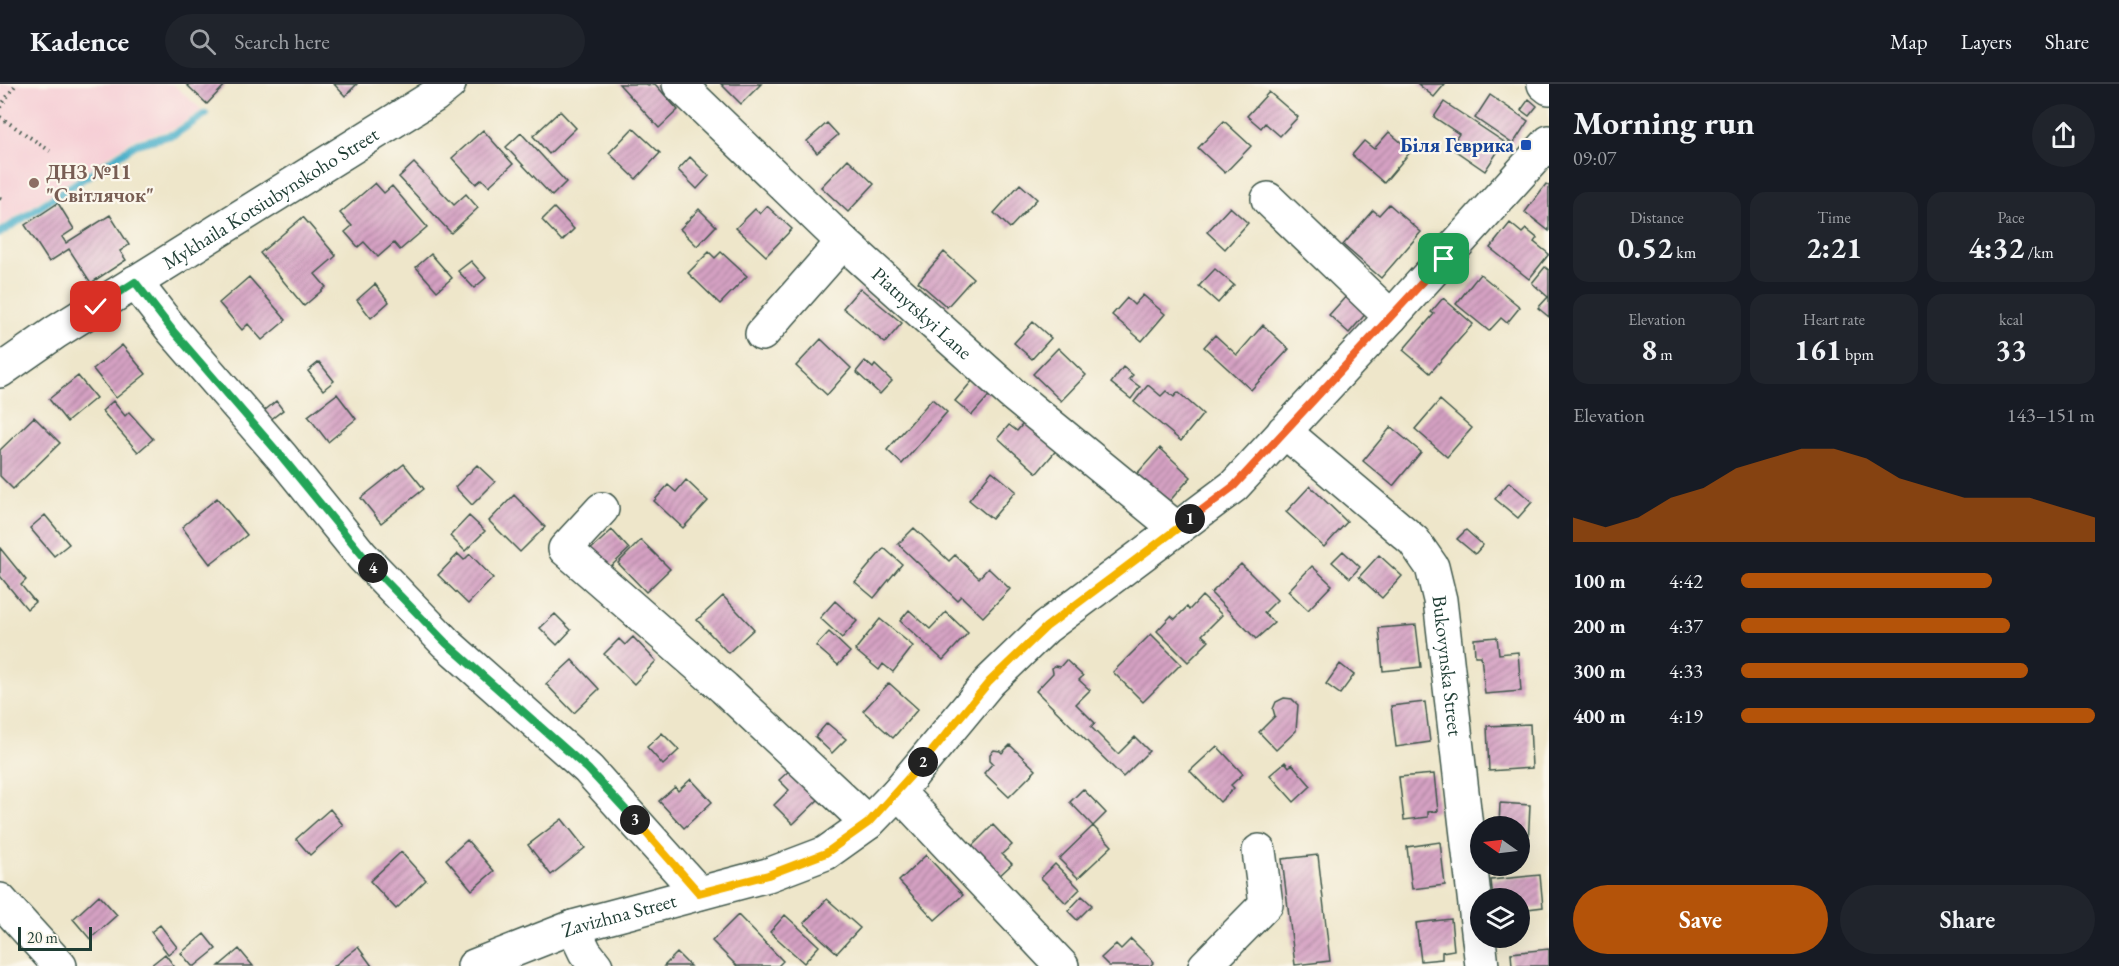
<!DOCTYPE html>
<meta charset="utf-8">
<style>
:root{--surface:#171b24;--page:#20242c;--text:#f1f3f6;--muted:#9ea1a6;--line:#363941;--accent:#b45309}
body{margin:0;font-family:"EB Garamond",serif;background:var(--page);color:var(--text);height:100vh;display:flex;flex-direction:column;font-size:22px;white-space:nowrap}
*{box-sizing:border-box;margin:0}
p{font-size:20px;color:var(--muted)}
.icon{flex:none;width:33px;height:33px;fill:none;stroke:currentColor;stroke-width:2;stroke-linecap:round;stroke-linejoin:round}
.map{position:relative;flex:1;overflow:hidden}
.side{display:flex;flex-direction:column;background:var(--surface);width:570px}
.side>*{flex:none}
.needle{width:39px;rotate:284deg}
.fabs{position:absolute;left:1470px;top:732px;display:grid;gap:12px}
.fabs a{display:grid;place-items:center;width:60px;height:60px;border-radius:50%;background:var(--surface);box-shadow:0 6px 24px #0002;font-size:30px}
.scale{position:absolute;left:18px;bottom:15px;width:74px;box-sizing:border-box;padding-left:6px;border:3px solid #1f3d34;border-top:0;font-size:16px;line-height:21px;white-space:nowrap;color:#1f3d34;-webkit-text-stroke:4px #fbf7ec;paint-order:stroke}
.pin{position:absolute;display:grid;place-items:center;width:51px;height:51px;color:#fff;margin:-26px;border-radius:12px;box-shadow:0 3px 9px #0006}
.km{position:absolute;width:30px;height:30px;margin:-15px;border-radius:50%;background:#222;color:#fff;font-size:16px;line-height:30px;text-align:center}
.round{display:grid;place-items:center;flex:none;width:63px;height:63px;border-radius:32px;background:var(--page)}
.headline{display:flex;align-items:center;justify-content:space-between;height:102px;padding:0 24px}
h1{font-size:33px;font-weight:700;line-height:45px}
.metrics{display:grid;grid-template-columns:repeat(3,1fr);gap:9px;height:102px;padding:6px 24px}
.metrics div{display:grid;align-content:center;border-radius:15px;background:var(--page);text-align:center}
.metrics b{font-size:30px;font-weight:700}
.metrics small{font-size:16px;font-weight:400}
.metrics p{font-size:16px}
.chart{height:168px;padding:12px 24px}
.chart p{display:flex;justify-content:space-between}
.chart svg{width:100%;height:108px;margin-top:6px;fill:var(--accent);opacity:.7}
.button{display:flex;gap:12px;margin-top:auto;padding:12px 24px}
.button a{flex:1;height:69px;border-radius:36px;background:var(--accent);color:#fff;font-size:24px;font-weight:700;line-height:69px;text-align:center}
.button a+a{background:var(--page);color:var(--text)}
ul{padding:0 24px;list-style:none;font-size:20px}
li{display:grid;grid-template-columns:96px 72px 1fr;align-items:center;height:45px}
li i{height:15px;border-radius:8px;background:var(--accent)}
header{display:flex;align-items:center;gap:36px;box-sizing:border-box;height:84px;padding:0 30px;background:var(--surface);border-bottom:2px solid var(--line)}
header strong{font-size:28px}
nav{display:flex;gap:33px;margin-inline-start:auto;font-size:21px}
.search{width:420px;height:54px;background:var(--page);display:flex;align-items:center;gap:15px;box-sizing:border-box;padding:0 21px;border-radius:33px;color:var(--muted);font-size:22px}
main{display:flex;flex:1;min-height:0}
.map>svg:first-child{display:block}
.built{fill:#f6cfd6}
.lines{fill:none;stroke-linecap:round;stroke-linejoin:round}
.stream{stroke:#4bb0ca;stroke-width:8}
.building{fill:url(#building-hatch)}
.minor-casing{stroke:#3e564a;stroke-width:36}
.path{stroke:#3e564a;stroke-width:4;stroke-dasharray:1.5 4.5;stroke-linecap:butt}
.minor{stroke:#fff;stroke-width:33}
.split-1-casing{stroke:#fff;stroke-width:12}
.split-2-casing{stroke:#fff;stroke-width:12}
.split-3-casing{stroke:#fff;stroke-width:12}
.split-4-casing{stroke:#fff;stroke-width:12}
.split-5-casing{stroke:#fff;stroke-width:12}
.split-1{stroke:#f0652b;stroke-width:8}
.split-2{stroke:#f5b400;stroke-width:8}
.split-3{stroke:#f5b400;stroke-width:8}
.split-4{stroke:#22a559;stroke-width:8}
.split-5{stroke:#22a559;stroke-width:8}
.transit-dot{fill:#1a4fb4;stroke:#fbf7ec;stroke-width:2}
.education-dot{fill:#8d6e63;stroke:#fbf7ec;stroke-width:2}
.labels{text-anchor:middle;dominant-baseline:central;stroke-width:4.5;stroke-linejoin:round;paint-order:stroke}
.transit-label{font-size:20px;font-weight:bold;fill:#164399;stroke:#fbf7ec;text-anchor:end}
.education-label{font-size:20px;font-weight:bold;fill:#785e54;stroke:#fbf7ec;text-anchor:start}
.street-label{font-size:20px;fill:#1f3d34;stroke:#fbf7ec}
</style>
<header>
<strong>Kadence</strong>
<div class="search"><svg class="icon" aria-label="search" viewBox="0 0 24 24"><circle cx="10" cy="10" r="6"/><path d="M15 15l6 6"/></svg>Search here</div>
<nav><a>Map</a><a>Layers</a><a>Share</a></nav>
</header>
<main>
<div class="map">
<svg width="1549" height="882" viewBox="0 0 1549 882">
<defs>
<pattern id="building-hatch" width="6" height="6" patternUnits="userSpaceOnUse" patternTransform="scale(1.5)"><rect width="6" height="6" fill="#d5a1c3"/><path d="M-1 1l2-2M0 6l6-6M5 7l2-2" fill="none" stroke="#ac849f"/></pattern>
</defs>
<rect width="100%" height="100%" fill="#fbf7ec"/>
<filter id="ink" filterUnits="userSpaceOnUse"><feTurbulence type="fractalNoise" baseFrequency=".0167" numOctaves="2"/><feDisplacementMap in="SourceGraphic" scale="12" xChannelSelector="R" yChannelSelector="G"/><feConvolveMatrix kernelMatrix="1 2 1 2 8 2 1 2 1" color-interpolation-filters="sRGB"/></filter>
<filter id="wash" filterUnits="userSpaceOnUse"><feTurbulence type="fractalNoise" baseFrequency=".008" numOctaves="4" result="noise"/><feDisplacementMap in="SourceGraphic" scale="24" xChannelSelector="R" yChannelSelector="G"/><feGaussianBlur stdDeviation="1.35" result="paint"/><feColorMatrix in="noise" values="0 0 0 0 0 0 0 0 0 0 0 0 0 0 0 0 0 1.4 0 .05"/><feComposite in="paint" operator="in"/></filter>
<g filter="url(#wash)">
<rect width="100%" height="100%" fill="#eee6ca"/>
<path class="built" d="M0,0H173L202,26L173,45L134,55L0,143Z"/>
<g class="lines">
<path class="stream" d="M0,149L136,60L175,50L205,30"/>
</g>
<g id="blocks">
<path class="building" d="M186,0H226L207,20Z
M334,0H357L345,12Z
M619,0H646L648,2L655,0L678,26L659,44Z
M721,0H761L741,20Z
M1418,0H1445L1434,13Z
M1269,8L1298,33L1280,52L1265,39L1261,44L1247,32Z
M1490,11L1528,37L1513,60L1475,34Z
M1529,15L1537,22L1529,32L1521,26Z
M1444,18L1504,58L1485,87L1450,63L1459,50L1434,33Z
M560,27L576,44L549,70L533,52Z
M1224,37L1251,62L1225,89L1198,64Z
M827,39L838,51L817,69L807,57Z
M633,44L660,69L636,95L609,69Z
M483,46L513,80L489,102L482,95L476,100L452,74Z
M1389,48L1411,67L1384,99L1352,71L1364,57L1374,65Z
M521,49L566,98L552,112L506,63Z
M690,73L709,92L697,105L678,86Z
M848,75L874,100L848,128L821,103Z
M414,79L454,121L466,110L478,124L451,149L399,93Z
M375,99L384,109L392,102L427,143L400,166L394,159L378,173L364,158L358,163L345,148L352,142L340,129Z
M1020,100L1037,115L1010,144L994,129Z
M1546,100L1549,102V147L1525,128Z
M58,119L74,145L62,153L66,159L110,131L129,161L120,167L126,176L91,199L69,165L49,178L25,141Z
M1389,120L1421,148L1381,194L1343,161L1373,126L1379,131Z
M767,122L792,145L766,172L736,144L755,125L760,130Z
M1230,123L1248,139L1225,165L1207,148Z
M554,124L574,145L562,157L542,136Z
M699,125L716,142L697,162L680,145Z
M303,133L336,172L315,190L326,203L304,222L260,169Z
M1510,139L1522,149L1526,145L1537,154L1534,158L1549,170L1529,195L1490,164Z
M709,168L715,174L721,168L747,192L720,220L688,189Z
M944,168L973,194L947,223L918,198Z
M431,170L452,194L437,207L416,183Z
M471,177L486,194L474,204L458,187Z
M1545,183L1549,186V233L1538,224L1548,213L1532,199Z
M1215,185L1234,201L1218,219L1199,202Z
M1480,190L1520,223L1507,239L1501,234L1489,247L1456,220Z
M249,193L286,236L262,256L248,240L242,246L219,219Z
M375,200L389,218L371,234L357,216Z
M860,204L902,239L885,259L843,224Z
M1350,208L1369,226L1349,249L1329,231Z
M1143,211L1165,230L1142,257L1112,231L1127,214L1134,221Z
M1443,214L1473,240L1430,289L1403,266L1434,230L1431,228Z
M1033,238L1051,254L1032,275L1014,259Z
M1263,241L1289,265L1251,306L1204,263L1215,251L1237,271Z
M821,255L851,284L827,311L796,282Z
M122,261L146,290L116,314L93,285Z
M1058,264L1086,291L1061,317L1033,290Z
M865,277L873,284L875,281L892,297L880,310L856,288Z
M319,278L334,297L323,306L308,287Z
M1123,283L1133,291L1129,295L1140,303L1131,315L1111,299Z
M978,290L995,305L972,331L955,317Z
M78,292L96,314L67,338L49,315Z
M1148,301L1161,312L1166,307L1174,313L1178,308L1203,330L1181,357L1134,318Z
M337,310L356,335L328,358L308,332Z
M932,315L947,328L902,380L887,366Z
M1440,316L1472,344L1447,373L1415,345Z
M113,317L125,332L129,328L153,355L138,368L102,327Z
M276,317L283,326L270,336L263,328Z
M34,333L60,359L13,405L0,392V366Z
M1027,335L1059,363L1037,389L998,354L1009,341L1017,347Z
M1391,343L1421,368L1393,402L1363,377Z
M1160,364L1191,393L1166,421L1134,393Z
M404,380L424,405L381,439L361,414Z
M477,381L495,398L472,421L455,403Z
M992,387L1016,407L992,435L969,416Z
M686,396L708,417L683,444L654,417L668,401L676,408Z
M1509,398L1532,418L1518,434L1495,415Z
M1310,402L1347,438L1324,463L1286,428Z
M514,411L545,443L520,468L489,437Z
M217,414L247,451L210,480L182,443Z
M45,431L69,460L54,472L30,444Z
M469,432L485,447L465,467L450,452Z
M914,444L949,477L955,471L979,494L988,484L1010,505L983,533L961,512L957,516L898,460Z
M612,446L629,465L606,487L588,468Z
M1466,446L1483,461L1475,470L1457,455Z
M641,456L670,485L646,508L618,479Z
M0,464L26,496L21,501L35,518L27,525L0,492Z
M884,464L902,480L874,514L855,498Z
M1343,467L1360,483L1350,494L1332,478Z
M458,470L464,476L470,470L493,494L468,520L438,491Z
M1379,471L1402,492L1382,514L1359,493Z
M1241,480L1277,516L1264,529L1274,539L1256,555L1211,509Z
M1312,482L1332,501L1308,526L1288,507Z
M723,512L754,545L728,569L697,536Z
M1202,512L1222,531L1202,551L1209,557L1188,578L1157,547L1171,532L1175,535L1187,523L1189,526Z
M835,517L857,537L842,554L820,534Z
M909,526L930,545L946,528L968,549L943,576L900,537Z
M555,530L571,546L557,561L540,544Z
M880,535L913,562L893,588L883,580L879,586L855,566Z
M1416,541L1421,583L1383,587L1379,544Z
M829,548L850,568L838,581L816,562Z
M1151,550L1181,580L1143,618L1113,588Z
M633,553L656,577L634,600L604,570L619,555L625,561Z
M1497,553L1499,570L1518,568L1521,607L1485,610L1481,572H1475L1474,555Z
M572,576L599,605L574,629L546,600Z
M1066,576L1083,592L1079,596L1090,606L1076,620L1095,639L1091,643L1118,670L1135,653L1149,667L1123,693L1036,607L1053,589L1052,584L1055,582L1060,583Z
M1340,580L1354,591L1340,610L1326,600Z
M889,599L918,625L893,654L863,627Z
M1284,614L1292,615L1298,621L1296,647L1276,666L1259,648L1275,632L1273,625L1276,618Z
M1425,618L1430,658L1396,663L1391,622Z
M827,639L846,655L832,669L815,653Z
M1530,640L1532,684L1489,687L1487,642Z
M662,649L679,666L663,681L647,663Z
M1010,661L1036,686L1009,713L984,689L993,679L990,676V670L994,666L1000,667L1002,669Z
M1217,662L1243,690L1231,701L1234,704L1220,718L1190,687Z
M1285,678L1289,683L1292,680L1311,702L1294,718L1270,691Z
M791,685L820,714L793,740L774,721L789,706L779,696Z
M1434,690L1438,727L1428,728V733L1404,736L1399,693Z
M691,695L712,718L684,744L659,717L675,703L678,707Z
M1083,705L1106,729L1093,742L1070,718Z
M1500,719L1530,721L1528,762L1520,761V742H1499Z
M330,725L343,741L310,771L296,755Z
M562,735L585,764L551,791L528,761Z
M993,741L1012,761L1002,770L1012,780L997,794L969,765Z
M1093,742L1112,762L1078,794L1059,775Z
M467,756L494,787L472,806L446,775Z
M1440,758L1445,801L1412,805L1407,763Z
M401,768L426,796L396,825L370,797Z
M926,771L963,811L935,836L899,797Z
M1318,771L1330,877L1295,881L1282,775Z
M1055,780L1080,805L1066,819L1041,794Z
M1540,791L1543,823L1520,826V814H1493L1491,796Z
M99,811L117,831L90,855L73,835Z
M1082,812L1092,821L1077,836L1068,827Z
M827,815L860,844L837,869L804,839Z
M738,831L783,877L778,882H737L712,857Z
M785,831L819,862L804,879L770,848Z
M1451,835L1454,866L1442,868V875L1421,877L1416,839Z
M160,841L177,863L168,870L151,848Z
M204,850L216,865L195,882H192L181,869Z
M1131,855L1154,878L1150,882H1109L1101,874L1116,860L1121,865Z
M358,863L372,882H334Z
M239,865L253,882H219Z
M1549,865V882H1512L1511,869Z
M677,869L690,882H664Z
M165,870L174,882H150Z"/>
</g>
</g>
<g filter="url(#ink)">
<use href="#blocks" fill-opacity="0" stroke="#3e564a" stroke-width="1.5"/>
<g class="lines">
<defs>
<g id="minor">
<path id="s1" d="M679,0L843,158L1011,309L1177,445"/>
<path d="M1544,0L1549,4"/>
<path d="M1268,115L1391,233"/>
<path d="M135,198L173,247L282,373L362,472L446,559L588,685L699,809"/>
<path d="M762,250L843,158"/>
<path id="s2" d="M0,287L56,248L434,12L449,0"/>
<path id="s3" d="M1284,347L1414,457L1432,483L1440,516L1482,882"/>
<path d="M602,425L565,465L724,604L868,739"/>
<path d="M898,708L1062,882"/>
<path d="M0,816L60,882"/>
<path d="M573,843L585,868L596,882"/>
<path id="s4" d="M474,882L573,843L768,791L826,769L868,739L898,708L989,598L1046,543L1234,402L1391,233L1549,58"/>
<path d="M1205,882L1266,820L1259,767"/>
</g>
</defs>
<use href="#minor" class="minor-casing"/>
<path class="path" d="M0,23L16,0
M0,33L50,67
M0,114L2,115"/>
<use href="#minor" class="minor"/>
</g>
</g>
<g class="lines" filter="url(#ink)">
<defs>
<path id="split-1" d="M1190,435L1234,402L1444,175"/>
<path id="split-2" d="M923,678L989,598L1046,543L1190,435"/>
<path id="split-3" d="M635,736L699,809L768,791L826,769L868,739L923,678"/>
<path id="split-4" d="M373,484L446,559L588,685L635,736"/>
<path id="split-5" d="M96,223L135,198L173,247L282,373L373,484"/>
</defs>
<use href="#split-1" class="split-1-casing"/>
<use href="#split-2" class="split-2-casing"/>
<use href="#split-3" class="split-3-casing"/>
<use href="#split-4" class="split-4-casing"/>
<use href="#split-5" class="split-5-casing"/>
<use href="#split-1" class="split-1"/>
<use href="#split-2" class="split-2"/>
<use href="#split-3" class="split-3"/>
<use href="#split-4" class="split-4"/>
<use href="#split-5" class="split-5"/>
</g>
<rect class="transit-dot" x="1520" y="55" width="12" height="12" rx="3"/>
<circle class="education-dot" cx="34" cy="99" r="6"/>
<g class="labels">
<g class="transit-label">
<text x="1514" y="61">Біля Геврика</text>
</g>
<g class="education-label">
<text x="46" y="88">ДНЗ №11<tspan x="46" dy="23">"Світлячок"</tspan></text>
</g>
<g class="street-label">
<text stroke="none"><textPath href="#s2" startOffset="321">Mykhaila Kotsiubynskoho Street</textPath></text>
<text stroke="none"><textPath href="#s1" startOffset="334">Piatnytskyi Lane</textPath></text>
<text stroke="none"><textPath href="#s3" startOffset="302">Bukovynska Street</textPath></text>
<text stroke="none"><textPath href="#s4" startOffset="154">Zavizhna Street</textPath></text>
</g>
</g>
</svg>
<div class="fabs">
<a><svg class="needle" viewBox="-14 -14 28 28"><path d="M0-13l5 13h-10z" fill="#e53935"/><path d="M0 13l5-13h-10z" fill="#9ea1a6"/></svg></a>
<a><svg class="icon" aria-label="layers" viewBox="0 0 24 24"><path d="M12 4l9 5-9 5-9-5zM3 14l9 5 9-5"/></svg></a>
</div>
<div class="scale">20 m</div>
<div class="pin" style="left:1444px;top:175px;background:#1e9e55"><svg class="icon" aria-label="arrive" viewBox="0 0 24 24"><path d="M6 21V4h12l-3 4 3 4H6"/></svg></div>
<div class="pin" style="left:96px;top:223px;background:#d93025"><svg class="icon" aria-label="check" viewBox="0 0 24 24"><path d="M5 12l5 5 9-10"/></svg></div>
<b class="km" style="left:1190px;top:435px">1</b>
<b class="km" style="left:923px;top:678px">2</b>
<b class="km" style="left:635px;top:736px">3</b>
<b class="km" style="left:373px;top:484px">4</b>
</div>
<section class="side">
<div class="headline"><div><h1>Morning run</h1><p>09:07</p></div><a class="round"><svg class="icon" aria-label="share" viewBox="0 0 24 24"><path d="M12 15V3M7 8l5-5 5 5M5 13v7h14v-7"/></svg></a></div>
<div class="metrics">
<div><p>Distance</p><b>0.52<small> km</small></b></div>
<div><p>Time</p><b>2:21</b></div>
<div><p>Pace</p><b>4:32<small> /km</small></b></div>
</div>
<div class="metrics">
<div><p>Elevation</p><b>8<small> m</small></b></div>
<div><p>Heart rate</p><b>161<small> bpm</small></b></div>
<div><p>kcal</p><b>33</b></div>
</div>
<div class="chart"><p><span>Elevation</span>143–151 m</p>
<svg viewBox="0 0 160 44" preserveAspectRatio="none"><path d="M0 44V34L10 38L20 34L30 26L40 22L50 14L60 10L70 6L80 6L90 10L100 18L110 22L120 26L130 26L140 26L150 30L160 34V44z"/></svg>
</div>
<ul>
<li><b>100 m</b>4:42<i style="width:71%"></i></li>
<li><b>200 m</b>4:37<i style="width:76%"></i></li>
<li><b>300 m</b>4:33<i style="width:81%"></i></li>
<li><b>400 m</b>4:19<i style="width:100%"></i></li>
</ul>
<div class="button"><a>Save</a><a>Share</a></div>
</section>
</main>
